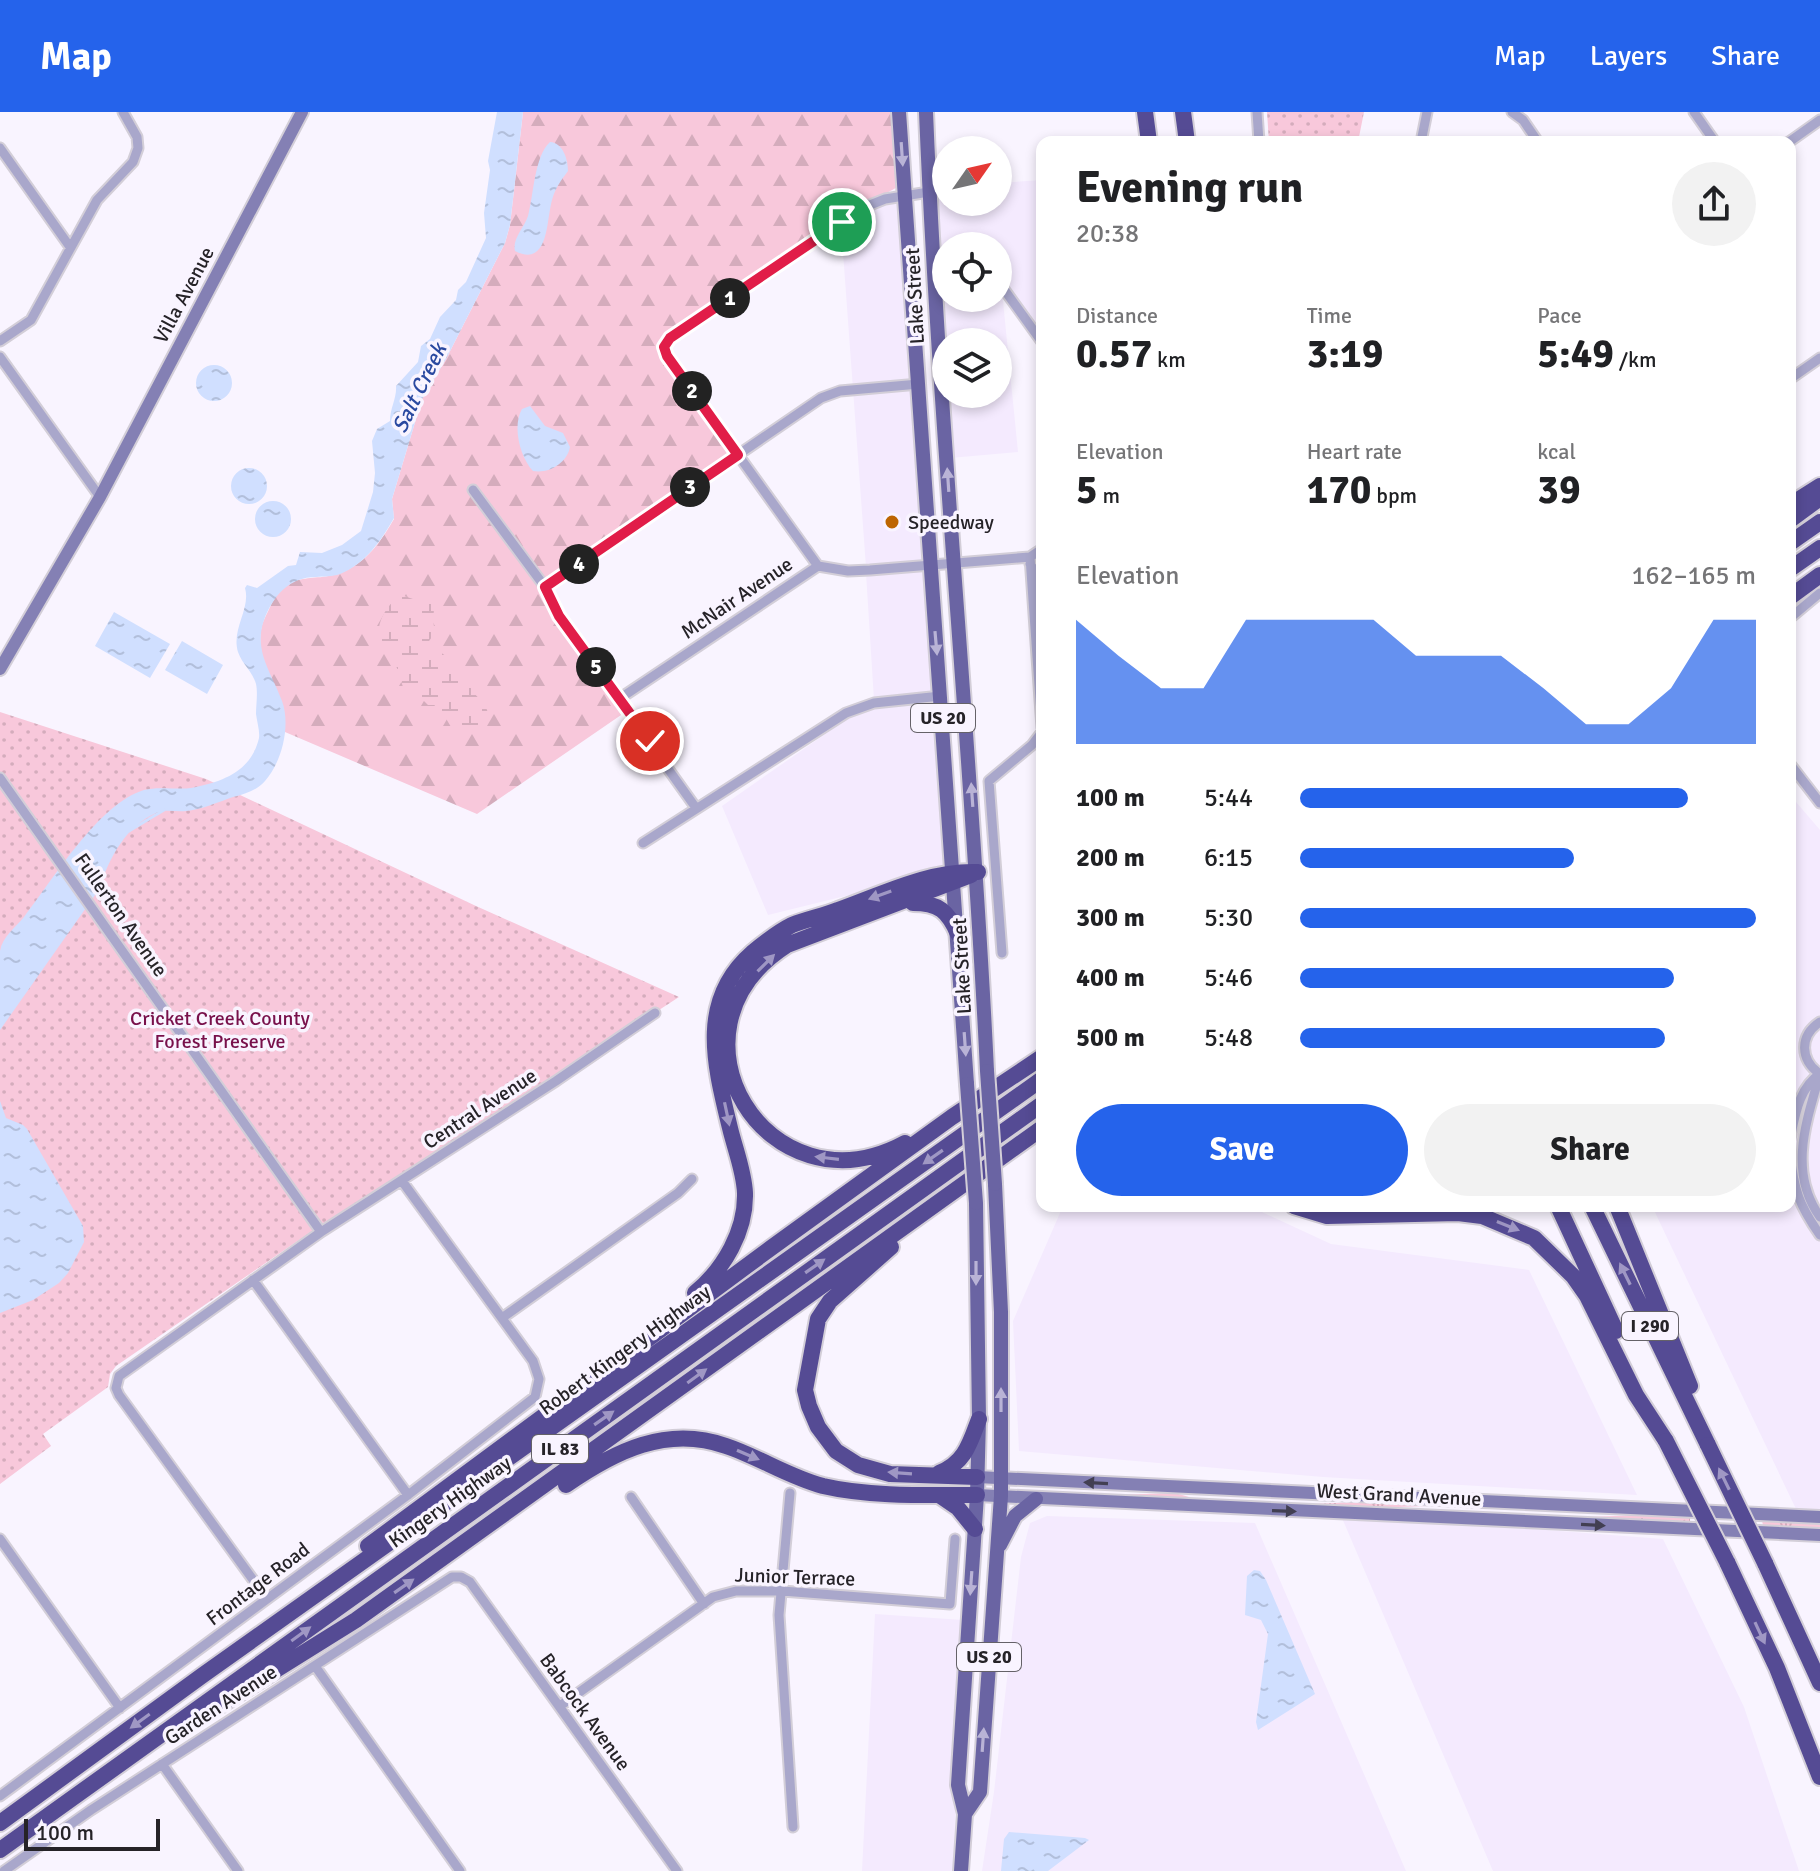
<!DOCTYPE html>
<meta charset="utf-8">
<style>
:root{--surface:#fff;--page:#f2f2f2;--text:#202124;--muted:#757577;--accent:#2563eb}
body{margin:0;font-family:Signika,sans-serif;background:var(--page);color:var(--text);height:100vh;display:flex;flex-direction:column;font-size:30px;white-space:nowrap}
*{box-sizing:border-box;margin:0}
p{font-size:26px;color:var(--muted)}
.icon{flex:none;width:44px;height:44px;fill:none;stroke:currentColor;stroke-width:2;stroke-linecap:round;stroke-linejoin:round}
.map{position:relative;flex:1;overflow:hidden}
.side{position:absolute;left:1036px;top:24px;width:760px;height:1076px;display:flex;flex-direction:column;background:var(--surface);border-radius:16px;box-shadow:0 4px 12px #0003}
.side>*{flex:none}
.needle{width:52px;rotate:56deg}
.fabs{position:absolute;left:932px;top:24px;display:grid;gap:16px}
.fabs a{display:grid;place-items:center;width:80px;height:80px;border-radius:50%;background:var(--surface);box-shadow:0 4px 12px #0003;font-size:40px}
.scale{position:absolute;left:24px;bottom:20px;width:136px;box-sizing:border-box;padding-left:8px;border:4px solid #262328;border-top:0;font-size:22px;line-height:28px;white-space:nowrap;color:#262328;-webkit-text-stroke:6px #f9f4ff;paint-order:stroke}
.pin{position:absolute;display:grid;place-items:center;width:68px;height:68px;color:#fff;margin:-34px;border:4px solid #fff;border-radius:50%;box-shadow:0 2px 8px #0007}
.km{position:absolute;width:40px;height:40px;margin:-20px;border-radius:50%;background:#222;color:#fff;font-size:22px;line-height:40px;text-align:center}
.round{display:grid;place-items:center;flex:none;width:84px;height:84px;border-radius:42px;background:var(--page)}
.overview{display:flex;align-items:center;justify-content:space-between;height:136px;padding:0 40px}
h1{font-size:44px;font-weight:700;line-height:60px}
.metrics{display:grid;grid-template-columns:repeat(3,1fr);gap:12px;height:136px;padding:8px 40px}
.metrics div{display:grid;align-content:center}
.metrics b{font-size:40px;font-weight:700}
.metrics small{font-size:22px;font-weight:400}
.metrics p{font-size:22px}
.chart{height:224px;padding:16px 40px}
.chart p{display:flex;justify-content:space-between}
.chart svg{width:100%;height:144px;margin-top:8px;fill:var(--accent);opacity:.7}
.action{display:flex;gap:16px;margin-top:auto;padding:16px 40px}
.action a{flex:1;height:92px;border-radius:48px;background:var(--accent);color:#fff;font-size:32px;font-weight:700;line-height:92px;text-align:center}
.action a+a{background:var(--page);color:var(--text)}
ul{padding:0 40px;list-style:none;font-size:26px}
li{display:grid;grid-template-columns:128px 96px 1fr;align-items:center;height:60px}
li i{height:20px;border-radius:10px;background:var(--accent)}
header{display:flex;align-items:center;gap:48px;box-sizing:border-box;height:112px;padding:0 40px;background:var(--accent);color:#fff}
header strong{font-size:38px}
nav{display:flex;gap:44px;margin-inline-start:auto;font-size:28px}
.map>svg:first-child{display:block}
.built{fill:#f4eafe;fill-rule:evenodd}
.grass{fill:url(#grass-tufts)}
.forest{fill:url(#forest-firs)}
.wetland{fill:url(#wetland-marsh)}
.park{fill:url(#park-dots)}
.water{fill:url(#water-ripples)}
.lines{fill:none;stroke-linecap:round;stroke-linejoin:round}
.stream{stroke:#d0dfff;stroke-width:3}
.street-casing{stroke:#d3ced8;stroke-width:13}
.secondary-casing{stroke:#d3ced8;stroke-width:16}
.primary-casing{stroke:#d3ced8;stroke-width:18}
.highway-casing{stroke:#d3ced8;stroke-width:20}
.street{stroke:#a9a7cb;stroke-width:9}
.secondary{stroke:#8480b4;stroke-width:12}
.primary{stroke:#6a64a3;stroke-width:14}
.highway{stroke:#554b94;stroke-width:16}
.primary-bridge-casing{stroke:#d3ced8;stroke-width:18;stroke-linecap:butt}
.highway-bridge-casing{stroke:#d3ced8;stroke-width:20;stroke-linecap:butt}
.primary-bridge{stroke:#6a64a3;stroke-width:14}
.highway-bridge{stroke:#554b94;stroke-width:16}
.oneway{fill:#b9b3d6}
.oneway2{fill:#9f97c4}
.oneway3{fill:#423f52}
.route-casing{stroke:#fff;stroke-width:16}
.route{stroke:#e11d48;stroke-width:10}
.poi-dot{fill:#bd6501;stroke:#f9f4ff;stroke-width:3}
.labels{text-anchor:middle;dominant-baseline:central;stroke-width:7;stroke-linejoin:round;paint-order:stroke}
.shield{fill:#f9f4ff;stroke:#656268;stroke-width:2}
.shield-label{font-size:18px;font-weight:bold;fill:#262328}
.street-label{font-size:20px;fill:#262328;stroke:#f9f4ff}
.poi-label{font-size:20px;fill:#262328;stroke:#f9f4ff;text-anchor:start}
.park-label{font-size:20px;fill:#78104b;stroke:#f9f4ff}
.water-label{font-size:22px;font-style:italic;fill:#2a49a0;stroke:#f9f4ff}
</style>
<header>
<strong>Map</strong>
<nav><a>Map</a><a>Layers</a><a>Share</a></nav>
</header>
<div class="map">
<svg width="1820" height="1759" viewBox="0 0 1820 1759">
<defs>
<pattern id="grass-tufts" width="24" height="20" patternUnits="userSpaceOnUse" patternTransform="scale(2)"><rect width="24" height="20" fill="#f8c8db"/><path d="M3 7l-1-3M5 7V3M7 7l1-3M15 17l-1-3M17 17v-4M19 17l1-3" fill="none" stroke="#d4acbc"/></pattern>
<pattern id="forest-firs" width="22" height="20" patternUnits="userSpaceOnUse" patternTransform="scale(2)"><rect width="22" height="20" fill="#f8c8db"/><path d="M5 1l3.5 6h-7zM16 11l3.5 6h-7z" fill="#d4acbc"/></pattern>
<pattern id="wetland-marsh" width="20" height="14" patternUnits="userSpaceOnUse" patternTransform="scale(2)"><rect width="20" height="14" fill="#f8c8db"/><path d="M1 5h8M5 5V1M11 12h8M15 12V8" fill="none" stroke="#d4acbc"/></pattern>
<pattern id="park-dots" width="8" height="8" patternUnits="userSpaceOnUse" patternTransform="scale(2)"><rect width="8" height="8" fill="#f8c8db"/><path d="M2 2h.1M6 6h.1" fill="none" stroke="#d4acbc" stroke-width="1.8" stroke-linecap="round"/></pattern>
<pattern id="water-ripples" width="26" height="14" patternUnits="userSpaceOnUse" patternTransform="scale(2)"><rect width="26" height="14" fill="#d0dfff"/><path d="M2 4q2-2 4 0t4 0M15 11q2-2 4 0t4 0" fill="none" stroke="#b2bfdb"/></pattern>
</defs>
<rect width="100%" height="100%" fill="#f9f4ff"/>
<path class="built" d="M1042,68V233L1002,179L1018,340L950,346L931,74L946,73V90H998V71ZM946,134H998V186H946ZM946,230H998V282H946Z
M904,86L928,450L866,455L841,113L860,100L885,90Z
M928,454L951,758L768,803L722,694L874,588L866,461Z
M1790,683L1820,718V1398L1796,1397L1652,1094H1790Z
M1063,1094H1249L1331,1132L1529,1158L1637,1383L1323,1365L1019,1339L1013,1209Z
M1047,1404L1255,1411L1406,1759H982L994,1680L1021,1445L1030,1411Z
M1342,1406L1470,1412L1663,1427L1744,1595L1799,1759H1493Z
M875,1502L963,1508L953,1759H862Z"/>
<path class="grass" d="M1175,1381L1189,1385V1388L1111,1383Z
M1367,1390L1428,1394L1367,1396L1306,1392Z
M1643,1403L1690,1405V1411L1587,1407V1405Z
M1762,1408L1820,1411V1417L1763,1414Z"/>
<path class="forest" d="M523,0H896L898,74C890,82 868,86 856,92L667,222L660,234L661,244L732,342L553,465L545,483L551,498L624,601L477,702L285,620C285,585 255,553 261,518C262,510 267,502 270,495C292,452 316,475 349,457C369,447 383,426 394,407L392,387L422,287L446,247L505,131L510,113Z"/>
<path class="wetland" d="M401,483L422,490L425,487H435L433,508L435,521L429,529L432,534L458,553L473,580L485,593L489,603L480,616L456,619L451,615L438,593H428L417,582L408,584C401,575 401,564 396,554C393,546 386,540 382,532C372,515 387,492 401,483Z"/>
<path class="park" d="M1267,0H1364L1358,30H1269Z
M0,600L206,667L476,794L679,885L458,1029L299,1128L116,1254L110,1262L108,1275L43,1322L51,1334L0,1372Z"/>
<path class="water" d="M497,0H523L510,113L505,131L446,247L422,287L392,387L394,406C381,429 365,452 340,462C332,465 324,464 316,465C289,465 273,484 264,508C253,539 272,561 282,589C291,613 282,650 265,669C256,679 245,682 233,685C218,690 201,698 186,699C176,700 165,697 156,701C127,713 108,747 100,776L0,918C0,893 0,863 0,839C2,825 16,815 24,805C52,769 99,691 144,678C158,674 177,678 191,676C222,670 251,660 259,626C260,619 257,610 256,602C256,593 258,581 256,572C253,560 242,552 238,540C231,517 251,497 245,476L247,473L257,476L288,454L296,453L300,440L322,441L342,433L361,419L373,380L375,361L372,329L377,317L390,309C390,296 397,286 396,274L418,250L421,234L430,227L440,205L456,188L458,178L466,170L486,126L484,101L490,58L488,49Z
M550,30C563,31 568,47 568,59C561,68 555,77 552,88C546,109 549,156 515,139C512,127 524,116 528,104C534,82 534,45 550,30Z
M196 271a18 18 0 1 1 36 0a18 18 0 1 1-36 0Z
M530,294L545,314L563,321L570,335C567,351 549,362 533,359C520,345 512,314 522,297Z
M231 374a18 18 0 1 1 36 0a18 18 0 1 1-36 0Z
M255 407a18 18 0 1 1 36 0a18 18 0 1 1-36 0Z
M114,500L170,532L150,566L95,534Z
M182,529L223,553L207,582L165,558Z
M0,989L6,1006L23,1013L27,1017L83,1114L84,1130L68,1161L59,1171L33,1188L0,1201Z
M1254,1458L1260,1459L1266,1468L1315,1582L1258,1618L1256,1610L1268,1522L1261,1508L1245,1503L1247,1464Z
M1009,1720L1085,1726L1089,1728L1048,1759H1001L1004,1727Z"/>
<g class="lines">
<path class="stream" d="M129,719L164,698"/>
<defs>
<path id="street" d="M1257,0L1259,30
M1512,0L1523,8L1538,30
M1694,0L1715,30
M1421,30L1427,0
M1789,30L1820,8
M0,36L70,135
M998,169L1042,230
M0,229L31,208L97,88L133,50L138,36L137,25L123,0
M0,245L100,385
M1790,267L1820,246
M473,378L545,475L559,504L696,696
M1030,445L1042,616
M1030,452L1042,469
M818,454L667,244L664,235L670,226L860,97L885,87L929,80
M545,475L821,286L840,279L919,272
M1790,506L1820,481
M619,587L818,454L848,459L870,458L1030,445L1042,437
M1790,652L1820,691
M0,666L321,1120
M643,731L846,601L874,591L941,584
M1002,841L989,669L1032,633L1042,620
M1820,910C1799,924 1800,948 1820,962
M1820,962C1806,1010 1788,1060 1820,1105
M1790,1027C1795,1004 1799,975 1820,962
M1790,1042C1794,1078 1799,1093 1820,1123
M253,1168L408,1383
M502,1206L678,1081L692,1067
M790,1381L779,1503L793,1715
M631,1385L704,1492
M0,1427L120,1596
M267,1487L119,1283L116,1276L119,1264L321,1120L556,969L655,901
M315,1554L460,1759
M560,1594L713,1485L736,1479H782L950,1492L955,1427
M162,1652L238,1759
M0,1684L408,1383L535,1285L539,1267L533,1249L402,1069
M4,1759L91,1698L452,1465H461L470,1470L677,1759"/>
<path id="secondary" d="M0,557L100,385L302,0
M977,1365L1820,1405
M977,1383L1820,1423"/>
<path id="primary" d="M899,0L967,972
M926,0C939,320 972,639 987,959
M1000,1433L1015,1404L1036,1387
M965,1702L980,1680L1001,1384V1200L995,1072
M961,1759L965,1702L958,1673L977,1383L979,1307L976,1091"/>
<path id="highway" d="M1145,0L1149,30
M1183,0L1187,30
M1790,393L1820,374
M1790,408L1820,386
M1790,431L1820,410
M1790,457L1820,436
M1790,485L1820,463
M913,791C939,791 948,799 958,822
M905,1031C768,1105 653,919 787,833L971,763
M1294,1094L1327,1104L1458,1101L1482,1104L1534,1126L1573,1164L1587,1184L1636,1283L1666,1329
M1558,1094L1616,1219
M1592,1094L1708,1333
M1617,1094L1690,1274
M891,1135L830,1189L818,1207L805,1278L809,1294L818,1315L836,1339L858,1353L890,1362L977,1365
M695,1181C724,1157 746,1119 745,1081C744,1059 735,1037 730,1016C715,954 697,889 752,841C764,831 778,820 792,813C807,807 823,804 838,798C883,782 930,758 978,760
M939,1361C965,1351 970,1331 979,1307
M566,1373C615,1339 667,1313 726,1334C759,1345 789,1365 823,1374C870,1385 929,1383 977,1383
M939,1383L958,1396L975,1417
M368,1434L771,1136L952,1005L1042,945
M1727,1450L1777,1556L1820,1665
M1765,1451L1820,1571
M215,1596L356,1508L1042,1016
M0,1711L203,1563L1042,967
M0,1738L1042,992"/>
</defs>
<use href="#street" class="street-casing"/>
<use href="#secondary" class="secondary-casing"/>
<use href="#primary" class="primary-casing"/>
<use href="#highway" class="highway-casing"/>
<use href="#street" class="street"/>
<use href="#secondary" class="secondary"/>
<use href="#primary" class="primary"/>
<use href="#highway" class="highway"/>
<defs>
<path id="primary-bridge" d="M987,959L995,1072
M967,972L976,1091"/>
<path id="highway-bridge" d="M1666,1329L1727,1450
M1708,1333L1765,1451"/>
</defs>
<use href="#primary-bridge" class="primary-bridge-casing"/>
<use href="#highway-bridge" class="highway-bridge-casing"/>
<use href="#primary-bridge" class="primary-bridge"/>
<use href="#highway-bridge" class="highway-bridge"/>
</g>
<defs><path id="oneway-solid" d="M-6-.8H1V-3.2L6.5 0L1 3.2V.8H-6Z" transform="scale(2)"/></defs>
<g class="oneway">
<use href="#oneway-solid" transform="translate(902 42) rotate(86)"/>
<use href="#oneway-solid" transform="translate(948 368) rotate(-94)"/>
<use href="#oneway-solid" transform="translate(936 531) rotate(85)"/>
<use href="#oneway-solid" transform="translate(972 683) rotate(-94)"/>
<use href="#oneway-solid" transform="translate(965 932) rotate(86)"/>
<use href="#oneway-solid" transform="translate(976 1161) rotate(90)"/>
<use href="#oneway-solid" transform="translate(1001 1288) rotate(-90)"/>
<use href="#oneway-solid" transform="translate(971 1471) rotate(94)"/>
<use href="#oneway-solid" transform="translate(983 1628) rotate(-86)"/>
</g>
<g class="oneway2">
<use href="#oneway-solid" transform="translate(880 783) rotate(160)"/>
<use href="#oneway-solid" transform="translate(766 851) rotate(-45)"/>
<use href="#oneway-solid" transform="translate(727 1002) rotate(78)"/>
<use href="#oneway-solid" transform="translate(933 1045) rotate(145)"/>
<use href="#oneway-solid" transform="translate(827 1046) rotate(-173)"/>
<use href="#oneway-solid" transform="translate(1508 1114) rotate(22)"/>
<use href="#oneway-solid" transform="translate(815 1154) rotate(-35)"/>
<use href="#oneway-solid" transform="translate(1625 1162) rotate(-116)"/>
<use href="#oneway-solid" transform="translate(697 1264) rotate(-36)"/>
<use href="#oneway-solid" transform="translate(604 1306) rotate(-35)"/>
<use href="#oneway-solid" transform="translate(748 1343) rotate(23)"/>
<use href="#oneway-solid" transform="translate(900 1361) rotate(-176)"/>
<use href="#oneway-solid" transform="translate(1724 1367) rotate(-116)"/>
<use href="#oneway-solid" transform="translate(404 1474) rotate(-35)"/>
<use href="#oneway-solid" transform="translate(1760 1521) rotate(65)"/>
<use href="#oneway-solid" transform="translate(301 1522) rotate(-36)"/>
<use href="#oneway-solid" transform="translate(140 1609) rotate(144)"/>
</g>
<g class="oneway3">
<use href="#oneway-solid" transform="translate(1096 1371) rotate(-177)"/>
<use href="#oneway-solid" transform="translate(1284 1399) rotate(2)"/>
<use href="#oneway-solid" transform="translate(1593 1413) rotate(3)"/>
</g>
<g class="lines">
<defs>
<path id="route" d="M650,629L559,504L545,475L738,343L667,244L664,235L670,226L842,110"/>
</defs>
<use href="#route" class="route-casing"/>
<use href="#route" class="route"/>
</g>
<circle class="poi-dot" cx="892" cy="410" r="8"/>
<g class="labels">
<g class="shield">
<rect x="911" y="592" width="64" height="28" rx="6"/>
<rect x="1622" y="1200" width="56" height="28" rx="6"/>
<rect x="532" y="1323" width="56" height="28" rx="6"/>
<rect x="957" y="1531" width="64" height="28" rx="6"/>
</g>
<g class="shield-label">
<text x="943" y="606">US 20</text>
<text x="1650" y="1214">I 290</text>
<text x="560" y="1337">IL 83</text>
<text x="989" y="1545">US 20</text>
</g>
<g class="street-label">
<text transform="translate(184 183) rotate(-62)">Villa Avenue</text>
<text transform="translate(915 184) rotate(-93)">Lake Street</text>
<text transform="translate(737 486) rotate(-34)">McNair Avenue</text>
<text transform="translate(121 803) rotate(55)">Fullerton Avenue</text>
<text transform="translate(962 854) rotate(-93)">Lake Street</text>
<text transform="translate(480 997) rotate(-33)">Central Avenue</text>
<text transform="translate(625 1238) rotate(-36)">Robert Kingery Highway</text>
<text transform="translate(1399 1383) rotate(3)">West Grand Avenue</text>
<text transform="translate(450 1390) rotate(-35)">Kingery Highway</text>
<text transform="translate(795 1465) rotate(2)">Junior Terrace</text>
<text transform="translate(258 1472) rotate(-37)">Frontage Road</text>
<text transform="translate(221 1593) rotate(-33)">Garden Avenue</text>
<text transform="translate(585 1600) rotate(54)">Babcock Avenue</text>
</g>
<g class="poi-label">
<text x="908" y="410">Speedway</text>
</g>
<g class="park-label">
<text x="220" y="906">Cricket Creek County<tspan x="220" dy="23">Forest Preserve</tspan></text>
</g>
<g class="water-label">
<text transform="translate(419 276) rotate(-64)">Salt Creek</text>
</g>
</g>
</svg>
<div class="fabs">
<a><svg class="needle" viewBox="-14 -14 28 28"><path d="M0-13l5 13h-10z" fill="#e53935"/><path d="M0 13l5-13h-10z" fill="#757577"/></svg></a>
<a><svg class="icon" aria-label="locate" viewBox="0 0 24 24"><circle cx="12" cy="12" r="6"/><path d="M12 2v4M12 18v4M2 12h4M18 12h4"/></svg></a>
<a><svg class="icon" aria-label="layers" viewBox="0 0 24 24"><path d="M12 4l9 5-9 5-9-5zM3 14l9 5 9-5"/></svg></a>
</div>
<div class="scale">100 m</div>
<div class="pin" style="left:842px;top:110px;background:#1e9e55"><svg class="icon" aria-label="arrive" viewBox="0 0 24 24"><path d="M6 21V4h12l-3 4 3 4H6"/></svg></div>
<div class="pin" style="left:650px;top:629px;background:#d93025"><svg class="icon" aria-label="check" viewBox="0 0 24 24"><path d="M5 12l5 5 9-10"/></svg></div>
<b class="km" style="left:730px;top:186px">1</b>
<b class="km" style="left:692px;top:279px">2</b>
<b class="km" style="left:690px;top:375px">3</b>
<b class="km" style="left:579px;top:452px">4</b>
<b class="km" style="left:596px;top:555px">5</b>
<section class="side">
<div class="overview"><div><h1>Evening run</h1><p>20:38</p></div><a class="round"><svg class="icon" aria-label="share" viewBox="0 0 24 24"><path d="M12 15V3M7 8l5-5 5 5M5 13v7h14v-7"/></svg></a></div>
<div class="metrics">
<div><p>Distance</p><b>0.57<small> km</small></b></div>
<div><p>Time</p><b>3:19</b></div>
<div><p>Pace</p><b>5:49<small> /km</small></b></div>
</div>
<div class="metrics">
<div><p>Elevation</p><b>5<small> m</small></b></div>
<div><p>Heart rate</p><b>170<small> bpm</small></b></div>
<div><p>kcal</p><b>39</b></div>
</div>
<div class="chart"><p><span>Elevation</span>162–165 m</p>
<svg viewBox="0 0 160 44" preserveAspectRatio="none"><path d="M0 44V6L10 17L20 27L30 27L40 6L50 6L60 6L70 6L80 17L90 17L100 17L110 27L120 38L130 38L140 27L150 6L160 6V44z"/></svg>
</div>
<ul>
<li><b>100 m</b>5:44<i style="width:85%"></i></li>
<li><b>200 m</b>6:15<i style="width:60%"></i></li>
<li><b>300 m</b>5:30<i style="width:100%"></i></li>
<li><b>400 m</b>5:46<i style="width:82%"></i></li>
<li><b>500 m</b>5:48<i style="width:80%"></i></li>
</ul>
<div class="action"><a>Save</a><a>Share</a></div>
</section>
</div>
